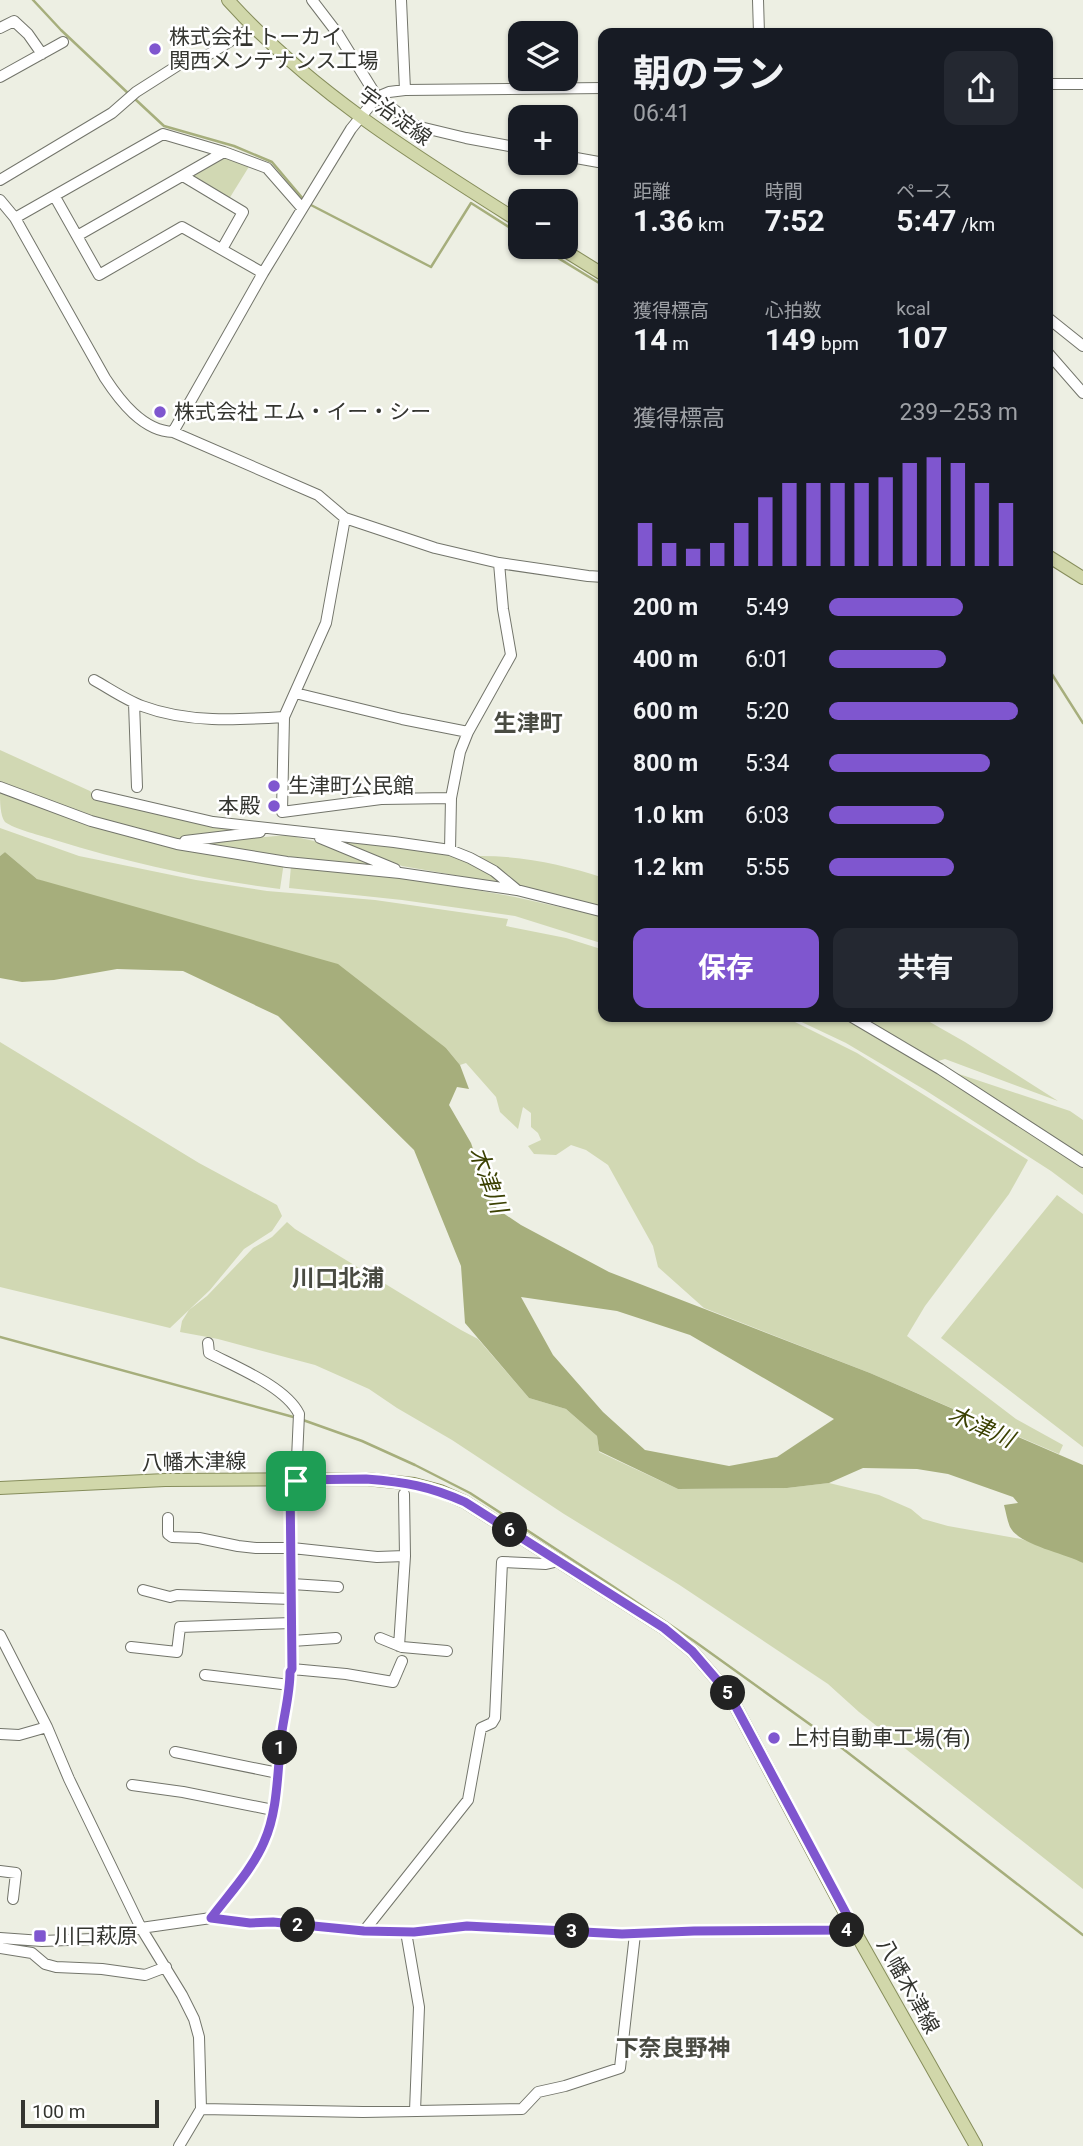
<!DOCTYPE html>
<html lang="ja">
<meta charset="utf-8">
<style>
:root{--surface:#171b24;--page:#242831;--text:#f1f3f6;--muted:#9ea1a6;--accent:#7f56cf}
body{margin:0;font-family:Roboto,"Noto Sans JP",sans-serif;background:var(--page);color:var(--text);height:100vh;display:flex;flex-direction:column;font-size:26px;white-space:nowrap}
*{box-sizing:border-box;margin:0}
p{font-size:23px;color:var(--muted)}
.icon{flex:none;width:38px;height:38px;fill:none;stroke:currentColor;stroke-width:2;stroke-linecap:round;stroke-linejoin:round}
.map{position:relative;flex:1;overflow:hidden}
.drawer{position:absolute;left:598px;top:28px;width:455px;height:994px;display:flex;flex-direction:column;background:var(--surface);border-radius:14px;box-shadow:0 2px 5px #0004}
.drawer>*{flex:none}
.fabs{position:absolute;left:508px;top:21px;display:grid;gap:14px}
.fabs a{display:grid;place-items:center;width:70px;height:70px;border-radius:14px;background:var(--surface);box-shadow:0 2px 5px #0004;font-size:35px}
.scale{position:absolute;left:21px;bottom:18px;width:138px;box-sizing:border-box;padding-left:7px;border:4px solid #343530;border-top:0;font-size:19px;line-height:24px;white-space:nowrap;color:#343530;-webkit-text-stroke:5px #fff;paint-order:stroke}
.pin{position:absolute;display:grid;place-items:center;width:60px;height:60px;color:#fff;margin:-30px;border-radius:14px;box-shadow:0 4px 10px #0006}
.km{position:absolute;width:35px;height:35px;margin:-18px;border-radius:50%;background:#222;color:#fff;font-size:19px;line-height:35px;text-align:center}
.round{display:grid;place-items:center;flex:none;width:74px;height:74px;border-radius:14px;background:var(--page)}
.overview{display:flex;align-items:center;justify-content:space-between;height:119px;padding:0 35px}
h1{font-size:38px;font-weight:700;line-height:52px}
.metrics{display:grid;grid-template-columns:repeat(3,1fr);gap:10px;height:119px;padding:7px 35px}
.metrics div{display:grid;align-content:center}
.metrics b{font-size:30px;font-weight:700}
.metrics small{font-size:19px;font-weight:400}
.metrics p{font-size:19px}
.chart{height:196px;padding:14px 35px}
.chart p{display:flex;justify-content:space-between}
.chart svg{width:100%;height:126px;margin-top:7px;stroke:var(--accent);stroke-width:6}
.cta{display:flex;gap:14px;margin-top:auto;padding:14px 35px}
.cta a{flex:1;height:80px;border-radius:14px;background:var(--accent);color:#fff;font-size:28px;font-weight:700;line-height:80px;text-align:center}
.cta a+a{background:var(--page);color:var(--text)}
ul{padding:0 35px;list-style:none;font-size:23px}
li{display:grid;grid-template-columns:112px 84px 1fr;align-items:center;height:52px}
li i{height:18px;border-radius:9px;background:var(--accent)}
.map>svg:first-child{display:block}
.green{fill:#d1d8b3}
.water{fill:#a6ae7c;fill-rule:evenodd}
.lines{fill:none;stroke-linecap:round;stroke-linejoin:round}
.stream{stroke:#a6ae7c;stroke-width:2.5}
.minor-casing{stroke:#73756b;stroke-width:12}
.major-casing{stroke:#868d5b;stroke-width:14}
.minor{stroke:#fff;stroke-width:10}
.major{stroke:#d1d7aa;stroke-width:12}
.route-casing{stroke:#fff;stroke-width:14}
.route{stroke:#7f56cf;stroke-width:9}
.poi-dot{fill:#7f56cf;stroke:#fff;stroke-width:2.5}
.labels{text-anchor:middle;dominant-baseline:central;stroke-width:5;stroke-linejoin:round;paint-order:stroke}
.poi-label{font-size:21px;fill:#343530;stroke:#fff;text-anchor:start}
.street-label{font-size:21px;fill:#343530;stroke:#fff}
.neighbourhood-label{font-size:23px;font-weight:bold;fill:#494b42;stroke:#fff}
.water-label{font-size:23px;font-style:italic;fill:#3b4102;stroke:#fff}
</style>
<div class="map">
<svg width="1083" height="2146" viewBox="0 0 1083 2146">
<rect width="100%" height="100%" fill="#edefe3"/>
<path class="green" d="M221,157H229L250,165L229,199L188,175Z
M0,750L90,791L96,797L254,830L171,839L94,819L0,783Z
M0,792L61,814L284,862L280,889C203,879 129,863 55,840C43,836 14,829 5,822C0,816 0,800 0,792Z
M0,828L79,856L196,880L267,891L375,900L508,919L506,926L566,938L604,950V1017H785L857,1053L1028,1160L1009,1194L925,1306L907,1336L1016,1419L1063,1445L1059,1454L870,1373L704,1308L658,1267L653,1246L608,1165L586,1150L571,1145L556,1155L534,1154L528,1146L541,1140L538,1133L531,1127V1113L523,1107L518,1129L500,1112L496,1097L466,1063L460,1065L446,1048L37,879L5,852L0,856Z
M287,835L314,841L390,867L292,857L196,843Z
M326,836L449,853L466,860L506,884L402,866Z
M474,856C518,855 562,864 604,878V909L519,885Z
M291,866L402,877L515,897L604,917V944L515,916L402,900L289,888Z
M791,1017H841L853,1023L935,1070L1083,1167V1195L1051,1171L925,1090L846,1043Z
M855,1017H921L965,1042L1058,1101L945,1059L935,1062Z
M0,1042L199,1163L277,1205L282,1216L272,1231L244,1249L210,1290L170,1328L0,1287Z
M953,1072L1070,1111L1083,1120V1157Z
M1057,1195L1083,1214V1447L941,1338Z
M287,1222L295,1229L461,1330L478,1339L529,1398L566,1409L597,1436L599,1452L678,1489L787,1488L829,1483L879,1495L911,1509L923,1519L948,1526L1021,1539L1070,1555L1083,1563V1889L859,1712L828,1684L678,1584L564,1514L452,1440L397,1408L369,1389L315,1365L218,1339L180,1332L182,1321L189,1310L207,1296L253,1248L272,1237Z"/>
<path class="water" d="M5,852L37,879L338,964L446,1048L460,1065L469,1089L457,1087L449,1105L471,1143L484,1181L497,1209L521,1225L609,1272L870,1373L1083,1465V1563C1064,1553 1019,1545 1010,1527C1007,1520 1006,1512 1004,1505L1018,1503L1013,1497L948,1474L917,1469L863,1468L829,1483L787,1488L678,1489L599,1451L597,1436L566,1409L529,1398L465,1323L461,1266L414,1150L278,1016L183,971L117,969L54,980L22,982L0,978V856ZM521,1297L617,1311L690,1335L834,1419L777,1457L729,1466L645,1450L603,1412L553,1355Z"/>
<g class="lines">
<path class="stream" d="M33,0L61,30L130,95
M135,99L164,126L234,146L272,162L304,200
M309,204L431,267L471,203L520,234
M540,247L604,286
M1048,668L1083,723
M0,1337L297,1418
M303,1420L362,1441L415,1465L470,1493L614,1587L694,1641L829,1738L1083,1935"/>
<defs>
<path id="minor" d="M312,0L338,34L377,97L416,126L466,138L520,148
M401,0L405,90
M758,0L759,33
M0,28L14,21L28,34L42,54
M0,77L63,42
M1048,84H1083
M565,156L604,163
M183,176L243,212L222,249
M0,180L112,113L136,92L180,64L203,58L253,27
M55,197L99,275L182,227L263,273
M0,200L15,218L105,378C120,401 143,431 173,432L318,495L345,518L435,548L499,563L588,576L604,577
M15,218L163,134L224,152L267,168L302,208
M77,236L224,152
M1048,318L1083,346
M1048,353L1083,393
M173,432L263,273L351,129L377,97L389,92L405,90L604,88
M94,680C110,689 126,700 142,706C187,723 237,720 284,717
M295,693L402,719L468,732
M134,703L137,787
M0,787L91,821L177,844L287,862L400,873L517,890L604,912
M97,795L213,822L394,842L450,850L470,858L494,871L517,890
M282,812L284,717L326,623L345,518
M282,812L381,799L451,798
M320,838L395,869
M185,841L260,832
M450,850L451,798L460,752L468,732L511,655L503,609L499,563
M852,1017L940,1069L1083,1162
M208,1343L209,1353C236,1367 286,1387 299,1414L296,1481
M168,1518V1534L172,1537L199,1538L238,1546L256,1548H292L377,1557L405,1556L404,1494
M292,1584L338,1587
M143,1590L170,1597L177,1595L292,1599
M0,1635L47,1727L69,1779L141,1928L182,1995L194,2019L199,2037L201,2109L179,2146
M380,1638L402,1647L447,1651
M292,1641L336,1638
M399,1646L405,1556
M131,1647L177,1652L180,1627L292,1623
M292,1669L346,1674L393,1682L402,1661
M205,1675L290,1685
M0,1734L19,1735L47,1727
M175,1752L278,1773
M132,1785L183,1792L273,1810
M0,1871L16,1873L13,1899
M211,1918C229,1894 252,1870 264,1842C279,1809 277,1767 282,1731C285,1711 290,1692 290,1672L292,1669L290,1481
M364,1931L468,1800L481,1728L492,1723L495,1718L502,1562L546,1564L559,1561
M406,1932L419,2007L415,2111
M0,1938L42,1941L93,1939L141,1928L211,1918L250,1923L273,1922L364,1931L413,1932L467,1926L622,1934L694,1931L854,1930
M0,1948L32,1953L45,1964L56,1967L102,1969L145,1975L166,1967
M201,2109L363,2112L522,2109L538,2092L565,2086L620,2068L635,1934"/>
<path id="major" d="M228,0C310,91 417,157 520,222
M559,247L604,275
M1048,556L1083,578
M0,1488L165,1480L366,1479L414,1484L440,1491L465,1502L664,1628L692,1651L729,1694L854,1930L976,2146"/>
</defs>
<use href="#minor" class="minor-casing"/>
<use href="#major" class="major-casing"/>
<use href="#minor" class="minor"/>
<use href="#major" class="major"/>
</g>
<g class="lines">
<defs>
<path id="route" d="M366,1479C405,1482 429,1486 465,1502L664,1628L692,1651L729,1694L855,1930L694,1931L622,1934L467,1926L414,1932L364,1931L273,1922L250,1923L211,1918C229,1894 252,1870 264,1842C279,1809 277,1767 282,1731C285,1711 290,1692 290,1672L292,1669L290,1480Z"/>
</defs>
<use href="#route" class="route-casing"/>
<use href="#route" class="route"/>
</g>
<g class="poi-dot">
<circle cx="155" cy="49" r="7"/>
<circle cx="160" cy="412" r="7"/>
<circle cx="274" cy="786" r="7"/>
<circle cx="274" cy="806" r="7"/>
<circle cx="774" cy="1738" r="7"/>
<rect x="33" y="1929" width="14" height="14" rx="3.5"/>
</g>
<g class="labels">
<g class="poi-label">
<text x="169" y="37">株式会社 トーカイ<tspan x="169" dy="24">関西メンテナンス工場</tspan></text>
<text x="174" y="412">株式会社 エム・イー・シー</text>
<text x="288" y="786">生津町公民館</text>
<text x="260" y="806" text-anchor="end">本殿</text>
<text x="788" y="1738">上村自動車工場(有)</text>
<text x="54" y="1936">川口萩原</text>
</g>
<g class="street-label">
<text transform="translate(395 116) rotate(36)">宇治淀線</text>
<text transform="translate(194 1462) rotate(-1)">八幡木津線</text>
<text transform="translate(908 1986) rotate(61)">八幡木津線</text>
</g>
<g class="neighbourhood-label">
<text x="528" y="723">生津町</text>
<text x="338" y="1278">川口北浦</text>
<text x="673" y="2048">下奈良野神</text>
</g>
<g class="water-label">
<text transform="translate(488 1180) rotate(70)">木津川</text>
<text transform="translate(981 1427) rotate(24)">木津川</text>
</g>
</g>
</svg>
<div class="fabs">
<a><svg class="icon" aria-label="layers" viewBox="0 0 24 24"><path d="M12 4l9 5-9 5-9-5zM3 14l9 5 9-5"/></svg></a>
<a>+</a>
<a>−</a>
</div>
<div class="scale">100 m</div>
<div class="pin" style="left:296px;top:1481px;background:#1e9e55"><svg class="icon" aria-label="arrive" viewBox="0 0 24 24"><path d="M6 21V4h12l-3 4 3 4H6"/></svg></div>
<b class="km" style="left:280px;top:1748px">1</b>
<b class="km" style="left:298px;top:1925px">2</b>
<b class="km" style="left:572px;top:1931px">3</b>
<b class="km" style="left:847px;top:1930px">4</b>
<b class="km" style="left:728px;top:1693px">5</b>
<b class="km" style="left:510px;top:1530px">6</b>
<section class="drawer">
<div class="overview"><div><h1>朝のラン</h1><p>06:41</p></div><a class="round"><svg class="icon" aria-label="share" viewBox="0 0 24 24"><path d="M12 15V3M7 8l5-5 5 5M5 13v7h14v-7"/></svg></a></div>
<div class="metrics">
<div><p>距離</p><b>1.36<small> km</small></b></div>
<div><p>時間</p><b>7:52</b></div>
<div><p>ペース</p><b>5:47<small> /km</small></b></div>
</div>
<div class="metrics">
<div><p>獲得標高</p><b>14<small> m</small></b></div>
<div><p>心拍数</p><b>149<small> bpm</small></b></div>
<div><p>kcal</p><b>107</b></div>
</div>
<div class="chart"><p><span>獲得標高</span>239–253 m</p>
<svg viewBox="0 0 160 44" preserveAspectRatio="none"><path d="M5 44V29M15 44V36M25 44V38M35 44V36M45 44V29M55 44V20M65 44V15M75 44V15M85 44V15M95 44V15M105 44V13M115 44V8M125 44V6M135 44V8M145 44V15M155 44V22"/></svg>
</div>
<ul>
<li><b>200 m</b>5:49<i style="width:71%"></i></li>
<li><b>400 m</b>6:01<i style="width:62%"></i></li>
<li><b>600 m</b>5:20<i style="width:100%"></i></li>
<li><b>800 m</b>5:34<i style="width:85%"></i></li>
<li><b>1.0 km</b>6:03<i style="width:61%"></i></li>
<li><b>1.2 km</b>5:55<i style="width:66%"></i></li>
</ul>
<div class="cta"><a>保存</a><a>共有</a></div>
</section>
</div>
